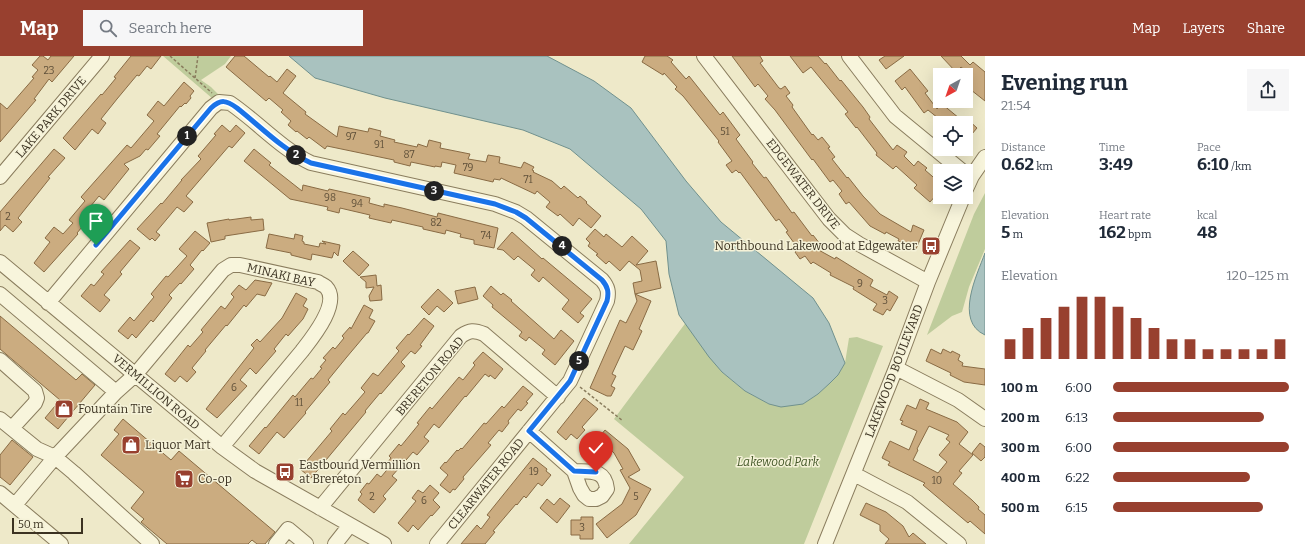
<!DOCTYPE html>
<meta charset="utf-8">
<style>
:root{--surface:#fff;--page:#f6f6f7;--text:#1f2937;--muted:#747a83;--accent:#98402f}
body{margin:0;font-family:Bitter,serif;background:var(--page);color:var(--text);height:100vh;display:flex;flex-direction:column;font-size:15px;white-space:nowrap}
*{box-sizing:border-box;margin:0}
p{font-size:13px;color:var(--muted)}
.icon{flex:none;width:22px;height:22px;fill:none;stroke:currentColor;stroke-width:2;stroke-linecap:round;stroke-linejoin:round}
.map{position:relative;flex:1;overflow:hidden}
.panel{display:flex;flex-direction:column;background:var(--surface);width:320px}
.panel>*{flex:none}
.needle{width:26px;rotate:220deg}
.fabs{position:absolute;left:933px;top:12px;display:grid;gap:8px}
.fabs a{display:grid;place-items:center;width:40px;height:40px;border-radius:0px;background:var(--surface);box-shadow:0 4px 16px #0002;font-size:20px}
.scale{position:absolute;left:12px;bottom:10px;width:71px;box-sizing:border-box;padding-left:4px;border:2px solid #3b3221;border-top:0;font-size:11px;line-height:14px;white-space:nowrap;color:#3b3221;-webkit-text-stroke:3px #f5f2d8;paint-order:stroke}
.pin{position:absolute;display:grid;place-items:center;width:34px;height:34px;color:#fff;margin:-41px -17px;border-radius:50% 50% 50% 0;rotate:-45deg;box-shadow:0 0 4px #0007}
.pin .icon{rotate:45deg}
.km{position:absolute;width:20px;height:20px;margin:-10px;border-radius:50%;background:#222;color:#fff;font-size:11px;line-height:20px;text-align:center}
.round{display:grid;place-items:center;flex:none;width:42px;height:42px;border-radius:0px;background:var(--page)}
.headline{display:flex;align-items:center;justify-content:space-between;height:68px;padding:0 16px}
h1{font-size:22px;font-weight:700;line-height:30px}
.stats{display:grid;grid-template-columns:repeat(3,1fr);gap:6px;height:68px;padding:4px 16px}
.stats div{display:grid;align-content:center}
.stats b{font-size:17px;font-weight:700}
.stats small{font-size:11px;font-weight:400}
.stats p{font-size:11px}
.chart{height:112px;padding:8px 16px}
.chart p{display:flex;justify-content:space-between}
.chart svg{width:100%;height:72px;margin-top:4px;stroke:var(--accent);stroke-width:6}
ul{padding:0 16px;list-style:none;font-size:13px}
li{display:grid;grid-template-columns:64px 48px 1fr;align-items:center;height:30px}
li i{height:10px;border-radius:5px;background:var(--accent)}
header{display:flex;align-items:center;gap:24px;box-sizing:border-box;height:56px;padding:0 20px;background:var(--accent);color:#fff}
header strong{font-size:19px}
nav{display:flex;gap:22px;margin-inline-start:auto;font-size:14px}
.search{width:280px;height:36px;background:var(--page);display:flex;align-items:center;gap:10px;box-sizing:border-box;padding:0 14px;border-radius:0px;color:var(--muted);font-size:15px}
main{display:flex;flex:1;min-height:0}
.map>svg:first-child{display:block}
.green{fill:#bfcc9c}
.water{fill:#a9c2bf;stroke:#70918e}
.building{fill:#cbac80;stroke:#896b44;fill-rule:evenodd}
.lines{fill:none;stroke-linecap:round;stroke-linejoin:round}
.minor-casing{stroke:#8a7d5e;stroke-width:16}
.path{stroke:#8a7d5e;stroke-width:1.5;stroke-dasharray:3 2;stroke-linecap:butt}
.minor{stroke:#f8f5dc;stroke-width:14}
.route-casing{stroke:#fff;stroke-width:8}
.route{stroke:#1a73e8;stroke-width:5}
.labels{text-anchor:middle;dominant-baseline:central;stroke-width:3;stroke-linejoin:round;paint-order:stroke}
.number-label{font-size:10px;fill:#5f5039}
.street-label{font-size:12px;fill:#3b3221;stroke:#f5f2d8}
.poi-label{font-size:12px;fill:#3b3221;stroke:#f5f2d8;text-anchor:start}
.park-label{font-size:12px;font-style:italic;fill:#435728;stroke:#f5f2d8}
</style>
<header>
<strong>Map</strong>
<div class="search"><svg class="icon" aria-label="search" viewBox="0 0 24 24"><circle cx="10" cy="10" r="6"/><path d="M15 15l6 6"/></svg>Search here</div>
<nav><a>Map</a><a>Layers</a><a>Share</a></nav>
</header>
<main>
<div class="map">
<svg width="985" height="488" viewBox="0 0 985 488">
<rect width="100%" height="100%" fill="#eee9c9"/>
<path class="green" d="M163,0H231L225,8L201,24L211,31L220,40L213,43Z
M985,137V193L969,231L962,256L952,260L927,279L974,158Z
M687,265L695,281L722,316L745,335L769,348H803L818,338L838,319L845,307L849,282L857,281L883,290L804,488H629L684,421L614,363Z"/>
<path class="water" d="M289,0H547L594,25L631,52L686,125L721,166L813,242L829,267L845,307L838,319L830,327L818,338L803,348L781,351L769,348L745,335L722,316L709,301L679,259L669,218L666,185L641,153L570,93L523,74L385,42L315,22Z
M985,197V279C954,265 977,219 985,197Z"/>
<path class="building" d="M40,0H43L48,4L51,0H74L52,26L49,23L34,43L36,44L0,86V47L7,53L34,22L32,21L38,14L32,9Z
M131,0H161L151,13L147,10L139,20L137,19L117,43L101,63L106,67L98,78L92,73L75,94L63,82L101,38L102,39L116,22L114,21Z
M235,0H244L269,21L270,20L277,26L287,13L296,20L283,37L306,56L305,58L337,81L339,70L368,76L369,72L381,75L380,80L395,84L394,86L417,91L418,88L427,91L429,84L441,87L440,92L470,98L468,103L486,106L488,99L500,101L499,107L521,112L524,106L534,111L532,114L534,115L533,116L552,125L561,133L564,130L578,142L580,140L587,146L586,147L601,160L591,172L579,162L573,170L560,158L558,160L546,151L550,146L537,135L535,138L501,122L500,124L494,123L493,126L454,117L456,109L442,106L441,111L435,110V111L411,106L410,110L394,106V104L351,95L327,90L325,93L309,81L307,83L297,75L296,76L288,69L291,65L281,56L283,54L269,42L266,45L226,11Z
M645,0H667L673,4L671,6L686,23L689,20L720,59L723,56L740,79L736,83L753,106L752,107L764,122L766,121L792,157L794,156L812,180L813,179L820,188L815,192L835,203L836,201L873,224L870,230L887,239L889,235L898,241L890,255L887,253L883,259L873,254L877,248L853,233L854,231L830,219L831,217L813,206L811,208L805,200L800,203L795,196L798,193L797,191L786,176L788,175L779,163L776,165L740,116L739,117L736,114L732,117L726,109L732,105L718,86L719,85L683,40L675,33L677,31L664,17L663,19L642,6Z
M732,0H760L763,5L760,7L779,32L781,33L785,30L790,37L786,40L793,49L792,51L812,79L813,78L818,84L822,81L830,91L828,92L835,101L832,103L847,122L848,121L863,140L880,158L911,176L913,169L924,174L916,193L898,185L899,183L886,176L885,178L870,170L849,146L846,148L839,138L842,135L833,124L830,126L813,103L812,104L775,54L765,43L768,40L758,28L755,31Z
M790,0H818L825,8L826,7L840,25L841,24L863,51L870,61L869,63L893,94L897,89L907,96L904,100L914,110L918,105L927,112L925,114L940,127V132L936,137L937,138L930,146L914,132L917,129L896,110L893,113L876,99L877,97L857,71L856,72L845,58L848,56L811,11L803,17Z
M885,0H904L886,13L879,4Z
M941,0H961L970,9L973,6L985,16V45L966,30V27L972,20L961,11L956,16Z
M910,13L928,35L925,37L937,53L942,48L965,67H934L938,62L928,54L924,57L905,31L902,34L895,25Z
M184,26L194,35L190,40L191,42L186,48L185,47L181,51L180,50L157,78L160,80L148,94L146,93L140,100L124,108L129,113L104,144L99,140L90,151L96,156L88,166L87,165L77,177L78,178L44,216L34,207L50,186L45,182L54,171L63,178L73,167L69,164L85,145L81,141L127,89L131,92L154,65L147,59L158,45L164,50Z
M966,62L977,72L966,85Z
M222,69L230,76L236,69L245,77L232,92L229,90L186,140L193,146L184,156L177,151L156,176L160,179L155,185L152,182L150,184L137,173L161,147L162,148L182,124H181L201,103L198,100L216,79L214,78Z
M54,93L65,102L48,121L50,122L18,162L22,166L13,176L5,169L0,175V156Z
M254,93L271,107L269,109L302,135L303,129L328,135L329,133L370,142L369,147L384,151V148L402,152L437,161L438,157L498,172L494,192L474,188V184L460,181L461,178L446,174L445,178L423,173V171L392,164L391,167L369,162L370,159L340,152L339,157L327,154L328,151L290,143L244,105Z
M251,161V164L263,163L264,174L225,180V183L211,186L207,167L229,163V164Z
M595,173L604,181L606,178L622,191L632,180L648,195L636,209L656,205L661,232L635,238L633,227L642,225L640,214L629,205L620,215L609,205L606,208L596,199L598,198L588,190L590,187L586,183Z
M195,175L210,187L203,195L202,194L190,209L194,213L181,228L180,227L169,239L172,242L153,266L151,264L136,282L132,278L128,283L118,275L130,261L134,265L154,241L151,238L166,220L168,221L187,200L179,193Z
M512,176L542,203L543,202L592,243L580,257L584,260L578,267L562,253L569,244L543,221L539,226L531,219L535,214L518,200L514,204L503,194L497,193Z
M269,178L294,183L295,178L303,180L302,185L304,186V188L319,191L320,187L326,188L322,185L340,189L338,200L334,196L332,202L312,198L311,204L291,199V197L266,192Z
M130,184L140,192L120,216L122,218L104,239L110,244L100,256L81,240L91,228L94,230L104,218L101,216Z
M353,195L369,209L359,220L343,205Z
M376,219L377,230L381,229L382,244L370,245L369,240L374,231L366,232V226L360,221Z
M255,224L272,227L265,240L257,238L246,251L244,249L227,270L226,269L205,294L206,295L192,312L196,316L187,326L180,320L175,326L165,318L188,289L190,291L203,276L201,274L221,250L225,253L234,241L231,238L239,229L246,234Z
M491,230L501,239L503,237L512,244L511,245L554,283L561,274L574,285L555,309L542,298L545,294L529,281L526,285L519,280L522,276L492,251L493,249L483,240Z
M475,231L478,243L458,248L455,235Z
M438,233L453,247L444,256L437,250L429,259L421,251Z
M296,237L307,243L303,250L308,253L303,263L288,280L286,278L274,293L276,295L256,318L250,312L240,324L247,330L217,362L206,353L254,292L251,289L257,283L260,286L282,262Z
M635,238L651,245L639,273L642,275L633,294L625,290L612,318L616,320L611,330L615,332L611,340H607L590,332L620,264L626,267L637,245Z
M364,249L373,254L369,262L375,265L368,277H367L346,302L328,324L330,326L305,356L306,357L284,382L277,376L259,398L249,390L265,371L266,372L293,339L295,341L311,322L313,323L322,312L320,311L326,304L323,302L333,291L335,293L344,282L342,280L350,271L351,273Z
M0,260L76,324L82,318L95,329L58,373L45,362L60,344L0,293Z
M424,262L434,270L420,289L422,290L415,298L411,295L401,306L405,310L381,338L380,337L365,355L366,356L311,422L300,413L332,375L330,373L343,357L345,359L365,336L361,332L373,317L378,320L399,295L396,292L408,278L409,279Z
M931,293L941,298L943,293L951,297L952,295L960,299L958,304L963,307L962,310L985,313V329L964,326L950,319L951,317L926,305Z
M483,296L503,313L495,323L490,319L489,321L485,318L466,341L465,340L439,372L434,368L424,381L429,385L417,399L413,396L392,420L397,424L383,440L386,443L374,457L358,444L362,438L360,436L367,427L369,428L377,418L381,421L391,409L388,406L391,402L389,400L399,388L401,390L419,368L417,367L430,351L432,353L459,321L463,324L475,309L473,307Z
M523,330L533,338L526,346L528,347L521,355L518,353L508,365L509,367L502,376L499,374L488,387L491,389L463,421L464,423L455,434L453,433L450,437L440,429L448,419L440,412L445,406L446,407L457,394L458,395L461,392L462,393L484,367L486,368L502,350L504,352Z
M584,342L598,353L582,371L585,374L577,383L571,378L566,384L557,376Z
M920,343L929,347L926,353L957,366L968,376L959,388L973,399L959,415L962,417L953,428L972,444L979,451L978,453L985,459V478L970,465L968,467L923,429L925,427L888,409L890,406L882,402L890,385L909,394L917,375L901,368L903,365L900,364L907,349L916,353ZM929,370L949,379L946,383L950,386L939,399L947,406L938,417L913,404L918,394L917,393Z
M123,363L171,404L179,395L275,476L265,488H257L252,484L248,488H167L141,466L144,463L131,452L144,436L101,399L119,378L114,374Z
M605,374L628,393L640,414L628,421L651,433L636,459L607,482L596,468L622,448L630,432L620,414L623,413L614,397L608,391L602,398L592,390Z
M12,384L33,401L10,429L0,421V399Z
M980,387L985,391V401L981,405L972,397Z
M533,402L547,413L546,415L551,419L542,430L538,427L526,442L524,440L517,449L516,448L493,475L495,476L485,488H461L477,469L481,473L490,461L487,459Z
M430,429L439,437L433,444L440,451L432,460L431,459L418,474L413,469L408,476L398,467L416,445L412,442L418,434L423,437Z
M560,442L570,450L557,467L540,452L547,443L554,449Z
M866,447L886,456L903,470L909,481L913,477L926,488H885L889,483L880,475V469L860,459Z
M581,461H593V483H580V479H571V464H581Z"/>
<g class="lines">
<defs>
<path id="minor" d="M704,0L829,163L845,179L859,188L928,226
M849,0L895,60L962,115
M0,121L102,0
M966,133L972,120L985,101
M0,206L222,391L255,415L384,488
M0,238L116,336
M48,247L211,52L219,46L230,47C258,66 280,92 311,107L495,148L516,156L526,162L602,224C608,231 609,236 607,245L570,325L437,488
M0,304L35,335L37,342L35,347L12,372
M896,312L958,344L985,363
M0,363L37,393L55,401L116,336L135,319L223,214L231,209H240L318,226C320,228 324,229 326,231C341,247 312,282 302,295L222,391
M529,375L574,415L580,432L584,439L589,443H596L602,440L607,433C605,413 591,416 574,415
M854,418L907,446L959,488
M0,437L61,488
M15,449L55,401L74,417L152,488
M320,452L461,280C470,274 474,274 484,278L558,341
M276,488L288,473L306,488
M335,488L350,469
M825,488L896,312L928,226L963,141"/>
</defs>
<use href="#minor" class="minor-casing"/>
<path class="path" d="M170,0L212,37
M195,22L198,0
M580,331L623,365"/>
<use href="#minor" class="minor"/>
</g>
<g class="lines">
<defs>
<path id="route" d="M96,189L211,52C221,43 226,44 237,52C261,71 283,94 311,107L495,148L516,156L526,162L602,224C608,231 609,236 607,245L570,325L529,375L574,415L596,416"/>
</defs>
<use href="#route" class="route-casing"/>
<use href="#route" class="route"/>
</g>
<defs>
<symbol id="bus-square" viewBox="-11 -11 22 22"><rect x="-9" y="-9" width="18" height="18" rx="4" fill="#98402f" stroke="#f5f2d8"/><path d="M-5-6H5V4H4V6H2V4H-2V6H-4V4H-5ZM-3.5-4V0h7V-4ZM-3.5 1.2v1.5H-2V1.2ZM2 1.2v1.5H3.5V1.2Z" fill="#fff"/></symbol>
<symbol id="shop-square" viewBox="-11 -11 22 22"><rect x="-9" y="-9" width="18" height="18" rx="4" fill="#98402f" stroke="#f5f2d8"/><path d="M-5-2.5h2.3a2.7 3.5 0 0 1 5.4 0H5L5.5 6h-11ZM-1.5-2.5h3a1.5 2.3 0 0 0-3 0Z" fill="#fff"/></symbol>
<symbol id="supermarket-square" viewBox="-11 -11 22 22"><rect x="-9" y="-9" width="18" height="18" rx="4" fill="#98402f" stroke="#f5f2d8"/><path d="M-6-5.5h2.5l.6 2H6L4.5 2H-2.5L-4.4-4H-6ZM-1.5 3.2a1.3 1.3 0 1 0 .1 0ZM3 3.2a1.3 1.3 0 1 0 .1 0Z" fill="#fff"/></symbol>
</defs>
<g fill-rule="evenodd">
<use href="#bus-square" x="920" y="179" width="22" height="22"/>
<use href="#shop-square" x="53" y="342" width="22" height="22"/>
<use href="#shop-square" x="120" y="378" width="22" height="22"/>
<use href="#bus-square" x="274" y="405" width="22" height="22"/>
<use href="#supermarket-square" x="173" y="412" width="22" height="22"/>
</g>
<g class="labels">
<g class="number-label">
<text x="49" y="15">23</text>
<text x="725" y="76">51</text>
<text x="351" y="81">97</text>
<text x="379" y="89">91</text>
<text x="409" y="99">87</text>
<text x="468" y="112">79</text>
<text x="528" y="124">71</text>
<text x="330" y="142">98</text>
<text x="357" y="148">94</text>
<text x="8" y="161">2</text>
<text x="436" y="167">82</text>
<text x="486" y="180">74</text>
<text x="860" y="228">9</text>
<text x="885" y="245">3</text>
<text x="234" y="332">6</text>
<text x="299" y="347">11</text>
<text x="534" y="416">19</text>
<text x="937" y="425">10</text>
<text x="372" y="441">2</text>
<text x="636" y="441">5</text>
<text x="424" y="445">6</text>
<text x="582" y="472">3</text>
</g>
<g class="street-label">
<text transform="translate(51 61) rotate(-50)">LAKE PARK DRIVE</text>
<text transform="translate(803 128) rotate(52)">EDGEWATER DRIVE</text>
<text transform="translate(281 219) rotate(13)">MINAKI BAY</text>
<text transform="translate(894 315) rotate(-69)">LAKEWOOD BOULEVARD</text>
<text transform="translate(430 320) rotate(-50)">BRERETON ROAD</text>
<text transform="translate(156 336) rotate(40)">VERMILLION ROAD</text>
<text transform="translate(486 428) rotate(-51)">CLEARWATER ROAD</text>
</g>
<g class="poi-label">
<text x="917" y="190" text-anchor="end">Northbound Lakewood at Edgewater</text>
<text x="78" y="353">Fountain Tire</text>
<text x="145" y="389">Liquor Mart</text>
<text x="299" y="409">Eastbound Vermillion<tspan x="299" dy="14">at Brereton</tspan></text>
<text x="198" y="423">Co-op</text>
</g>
<g class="park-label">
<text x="778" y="406">Lakewood Park</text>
</g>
</g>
</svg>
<div class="fabs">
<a><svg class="needle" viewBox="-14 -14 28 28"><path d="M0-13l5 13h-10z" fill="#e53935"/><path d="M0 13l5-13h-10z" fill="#747a83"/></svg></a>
<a><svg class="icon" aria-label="locate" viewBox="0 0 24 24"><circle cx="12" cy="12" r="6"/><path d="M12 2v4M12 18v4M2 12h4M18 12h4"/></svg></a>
<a><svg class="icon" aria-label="layers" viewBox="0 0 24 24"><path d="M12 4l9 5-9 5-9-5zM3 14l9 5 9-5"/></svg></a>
</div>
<div class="scale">50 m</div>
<div class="pin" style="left:96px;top:189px;background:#1e9e55"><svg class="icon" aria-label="arrive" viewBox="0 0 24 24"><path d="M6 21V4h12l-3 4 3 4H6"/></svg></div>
<div class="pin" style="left:596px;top:416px;background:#d93025"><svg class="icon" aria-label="check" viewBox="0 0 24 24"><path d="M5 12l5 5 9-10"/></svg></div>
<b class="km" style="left:187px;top:80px">1</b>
<b class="km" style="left:296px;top:99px">2</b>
<b class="km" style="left:434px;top:135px">3</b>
<b class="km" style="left:562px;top:190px">4</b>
<b class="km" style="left:579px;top:305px">5</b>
</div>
<section class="panel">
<div class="headline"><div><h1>Evening run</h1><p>21:54</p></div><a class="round"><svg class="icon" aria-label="share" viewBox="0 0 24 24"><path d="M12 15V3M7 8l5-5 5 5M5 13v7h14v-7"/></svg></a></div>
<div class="stats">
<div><p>Distance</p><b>0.62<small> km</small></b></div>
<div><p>Time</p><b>3:49</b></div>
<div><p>Pace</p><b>6:10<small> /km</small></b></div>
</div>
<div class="stats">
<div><p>Elevation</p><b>5<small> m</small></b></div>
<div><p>Heart rate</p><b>162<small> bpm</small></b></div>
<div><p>kcal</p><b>48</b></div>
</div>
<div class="chart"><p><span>Elevation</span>120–125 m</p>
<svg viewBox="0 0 160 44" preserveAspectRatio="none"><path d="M5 44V32M15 44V25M25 44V19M35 44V12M45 44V6M55 44V6M65 44V12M75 44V19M85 44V25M95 44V32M105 44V32M115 44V38M125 44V38M135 44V38M145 44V38M155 44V32"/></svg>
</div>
<ul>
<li><b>100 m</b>6:00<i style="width:100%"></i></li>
<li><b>200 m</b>6:13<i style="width:86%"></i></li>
<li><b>300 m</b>6:00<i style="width:100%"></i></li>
<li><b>400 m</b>6:22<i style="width:78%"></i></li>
<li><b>500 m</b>6:15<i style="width:85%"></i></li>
</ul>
</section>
</main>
